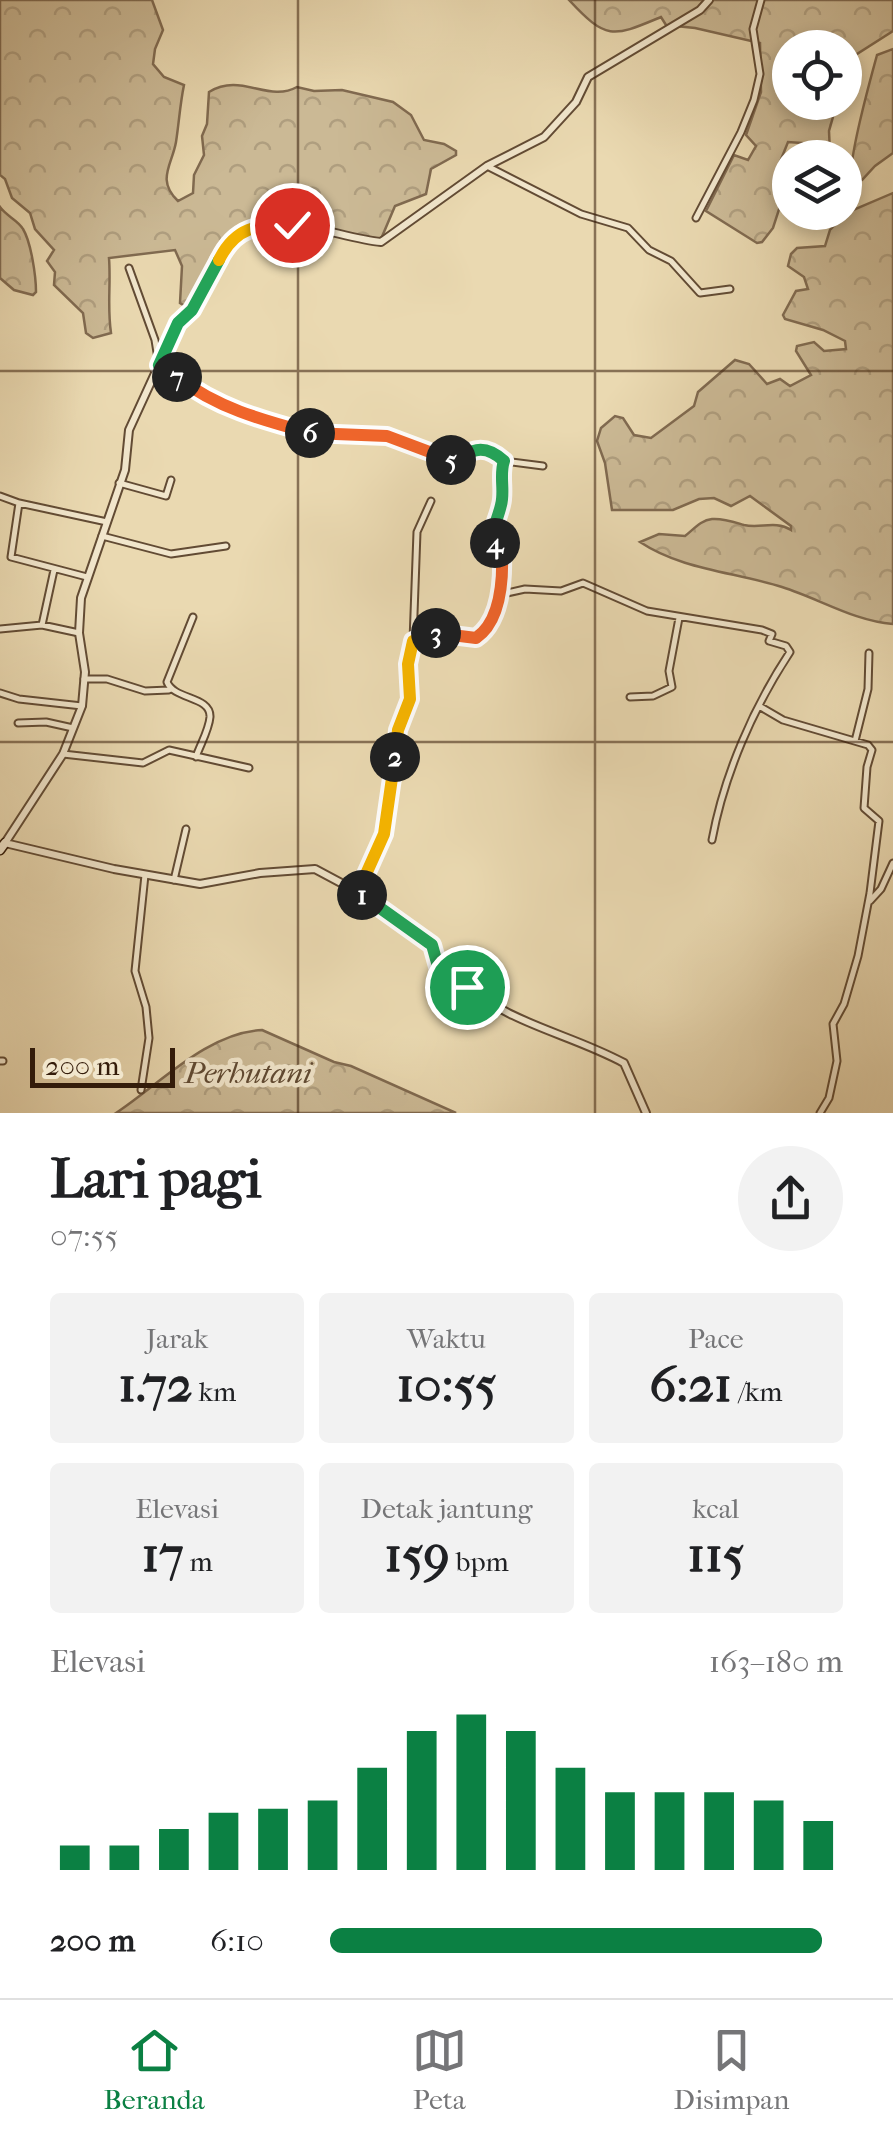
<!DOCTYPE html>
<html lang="id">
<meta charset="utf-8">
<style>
:root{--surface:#fff;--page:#f2f2f2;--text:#202124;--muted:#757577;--line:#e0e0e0;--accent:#0b8043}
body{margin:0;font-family:"IM FELL French Canon",serif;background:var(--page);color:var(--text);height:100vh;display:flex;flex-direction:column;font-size:38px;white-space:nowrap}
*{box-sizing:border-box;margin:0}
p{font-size:32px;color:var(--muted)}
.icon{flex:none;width:55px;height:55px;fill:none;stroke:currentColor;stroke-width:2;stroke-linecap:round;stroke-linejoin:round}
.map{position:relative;height:1113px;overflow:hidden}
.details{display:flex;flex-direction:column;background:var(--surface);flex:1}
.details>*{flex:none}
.tools{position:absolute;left:772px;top:30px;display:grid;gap:20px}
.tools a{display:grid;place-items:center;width:90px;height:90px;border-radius:50%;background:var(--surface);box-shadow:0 5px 15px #0003;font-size:50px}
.scale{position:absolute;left:30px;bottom:25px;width:145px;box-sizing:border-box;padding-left:10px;border:5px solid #341c0a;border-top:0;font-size:28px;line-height:35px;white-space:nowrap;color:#341c0a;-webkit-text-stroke:8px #f1e6cc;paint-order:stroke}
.pin{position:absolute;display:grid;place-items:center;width:85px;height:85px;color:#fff;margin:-42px;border:5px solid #fff;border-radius:50%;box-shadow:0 2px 10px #0007}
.km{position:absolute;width:50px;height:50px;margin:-25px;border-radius:50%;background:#222;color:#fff;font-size:28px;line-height:50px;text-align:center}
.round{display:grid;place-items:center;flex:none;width:105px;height:105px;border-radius:52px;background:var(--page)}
.summary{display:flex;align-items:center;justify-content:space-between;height:170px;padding:0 50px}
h1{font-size:55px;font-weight:800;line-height:75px}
.figures{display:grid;grid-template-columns:repeat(3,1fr);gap:15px;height:170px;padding:10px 50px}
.figures div{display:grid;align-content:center;border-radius:10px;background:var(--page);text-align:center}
.figures b{font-size:50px;font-weight:800}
.figures small{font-size:28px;font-weight:400}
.figures p{font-size:28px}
.chart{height:280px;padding:20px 50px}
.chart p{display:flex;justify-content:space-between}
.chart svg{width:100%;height:180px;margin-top:10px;stroke:var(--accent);stroke-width:6}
ul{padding:0 50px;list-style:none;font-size:32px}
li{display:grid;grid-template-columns:160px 120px 1fr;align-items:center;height:75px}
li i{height:25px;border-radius:12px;background:var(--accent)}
.menu{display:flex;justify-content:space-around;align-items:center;height:140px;border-top:2px solid var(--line);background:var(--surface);font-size:28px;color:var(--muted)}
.menu a{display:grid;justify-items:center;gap:5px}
.menu .current{color:var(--accent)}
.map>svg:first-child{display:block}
.forest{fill:url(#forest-crowns);stroke:#806a50;stroke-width:2.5}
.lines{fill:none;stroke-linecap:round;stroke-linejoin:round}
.minor-casing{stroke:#624b34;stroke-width:9}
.tertiary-casing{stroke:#624b34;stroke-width:10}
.secondary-casing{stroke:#341c0a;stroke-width:11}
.minor{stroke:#f1e6cc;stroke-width:5}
.tertiary{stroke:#f1e6cc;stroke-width:6}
.secondary{stroke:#f1e6cc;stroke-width:8}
.split-1-casing{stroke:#fff;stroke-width:20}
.split-2-casing{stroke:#fff;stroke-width:20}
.split-3-casing{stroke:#fff;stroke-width:20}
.split-4-casing{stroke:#fff;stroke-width:20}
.split-5-casing{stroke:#fff;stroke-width:20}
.split-6-casing{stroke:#fff;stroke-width:20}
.split-7-casing{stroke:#fff;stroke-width:20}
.split-8-casing{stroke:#fff;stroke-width:20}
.split-9-casing{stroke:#fff;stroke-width:20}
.split-1{stroke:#22a559;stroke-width:12}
.split-2{stroke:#f5b400;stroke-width:12}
.split-3{stroke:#f5b400;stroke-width:12}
.split-4{stroke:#f0652b;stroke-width:12}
.split-5{stroke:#22a559;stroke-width:12}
.split-6{stroke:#f0652b;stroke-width:12}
.split-7{stroke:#f0652b;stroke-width:12}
.split-8{stroke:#22a559;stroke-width:12}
.split-9{stroke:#f5b400;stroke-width:12}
.grid{fill:none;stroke:#341c0a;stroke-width:2.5;stroke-opacity:0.55}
.labels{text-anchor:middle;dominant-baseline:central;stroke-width:9;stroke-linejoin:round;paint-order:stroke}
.park-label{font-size:30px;font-style:italic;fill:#614b34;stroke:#f1e6cc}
</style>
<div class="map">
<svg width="893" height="1113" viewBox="0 0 893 1113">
<defs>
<pattern id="forest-crowns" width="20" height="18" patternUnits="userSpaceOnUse" patternTransform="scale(2.5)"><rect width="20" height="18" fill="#cbb995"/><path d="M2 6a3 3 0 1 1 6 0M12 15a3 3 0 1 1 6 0" fill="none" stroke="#af9e7f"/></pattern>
</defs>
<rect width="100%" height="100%" fill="#ead9b1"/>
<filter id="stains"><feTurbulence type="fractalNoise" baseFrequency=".002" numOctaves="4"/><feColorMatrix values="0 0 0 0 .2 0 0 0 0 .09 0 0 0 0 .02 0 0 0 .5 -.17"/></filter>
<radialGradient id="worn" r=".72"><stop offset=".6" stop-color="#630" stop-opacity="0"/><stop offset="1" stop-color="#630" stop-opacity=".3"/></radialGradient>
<path class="forest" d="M0,0H152L163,30L155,49L153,64L164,77L184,85C180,104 179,123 176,142C172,165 156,180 178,201L193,193L194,175L204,155L202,136L207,124L209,92C241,72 268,103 297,87L314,91L342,90L393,102L411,115L424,140L444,144L456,151V155L431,169L426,194L395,206L381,239L267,222L250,225L236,233L190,309L180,303L182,266L175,250L109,258C111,285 107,306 111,333L93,338L86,333L83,313L54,285L55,272L47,261L54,250L35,229L30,213L12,198L5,179L0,175Z
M569,0H893V31L854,56L845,71V48H790V102L837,103L829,131L830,153L826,157H815L802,143L788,142L780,162L784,194L773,228L762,242L757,243L706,211L734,155L748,160L756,146L746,135L761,92L760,43L695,28L666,25L661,17C613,37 607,41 569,0Z
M893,49V153L875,166L862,180L852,181C846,166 871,77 877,55Z
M893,193V624C854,621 820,599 782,587C735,572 682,570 640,542L659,534L685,536C694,529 701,520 712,519C723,518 734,522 744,525C760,529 775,520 791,530V526L750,496L731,506L714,498L699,499L673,510H612L605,463L597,441L601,428L615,416L623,418L634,435L651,438L694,406L698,392L735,360L749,364L767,384L780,379L790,386L811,375L796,351L797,346L814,342L824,351L846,349L845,341L823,330L785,319L783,315L796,291L808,289L804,277L788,266L791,254L797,248L825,246L830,230L846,213Z
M0,207C6,216 18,220 23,229C31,242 36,276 36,292L33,295L14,290L0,278Z
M262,1030L334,1062L351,1066L456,1113H116C161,1083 207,1033 262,1030Z"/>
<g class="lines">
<defs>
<path id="minor" d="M487,166L581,214L628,228L649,250L671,261L700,293L730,289
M696,218L741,132L754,100L760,74L753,29L761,0
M129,268L155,340L159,365
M159,368L167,369L205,398L239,413L314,434L387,436L451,460C472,451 483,442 504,461
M119,483L166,496L171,480
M0,496L19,503L11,557L87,577
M19,503L107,522
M102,536L171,554L226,546
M498,595L525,589L561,591L583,583L647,611L762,630L772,634L769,641L786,646L790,652C753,708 724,775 712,840
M193,617L167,682C174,700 211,696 210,717C209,730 200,745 196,757
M42,625L54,570
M0,629L42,625L79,633
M413,641L435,633L467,638L481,636C498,611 503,582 502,551L491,540C493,527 498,518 501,505C505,491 499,475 504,461L543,466
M84,679H107L145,691L169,690
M0,693L19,699L82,706
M630,697L653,696L672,687L669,671L679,618
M759,706L783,720L868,745L872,750L867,767L864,808L879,821L870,893L858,956L844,1004L833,1024L837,1061L829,1098L820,1113
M18,723L46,722L73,728
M855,741L868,689L869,653
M63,754L143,763L169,750L249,768
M174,880L186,829
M358,892L384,834L398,730L410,699L408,663L413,641L417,532L431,501
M870,901L881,889L893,863
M0,1061H3
M141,1090L149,1038L146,1007L135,971L145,875"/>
<path id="tertiary" d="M646,1113L624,1063C570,1034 516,1026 466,986C458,980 448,978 439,971L434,948L426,940L392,920L358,892L315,869L260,873L200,884L114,869L5,843L63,754L82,706L85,672L79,633L81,598L125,470L129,430L178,323C200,302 209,277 223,252C254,197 333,238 381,242L487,166L544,137L576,102L588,77L700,10L709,0"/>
<path id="secondary" d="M0,850L5,843"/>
</defs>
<use href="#minor" class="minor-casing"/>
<use href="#tertiary" class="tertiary-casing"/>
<use href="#secondary" class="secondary-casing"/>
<use href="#minor" class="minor"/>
<use href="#tertiary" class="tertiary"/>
<use href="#secondary" class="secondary"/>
</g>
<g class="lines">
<defs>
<path id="split-1" d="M362,895L432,945L439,970L467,987"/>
<path id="split-2" d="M362,895L358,892L384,834L395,757"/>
<path id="split-3" d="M395,757L398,730L410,699L408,664L413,641L436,633"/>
<path id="split-4" d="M436,633L476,638C501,621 503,579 502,552L495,543"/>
<path id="split-5" d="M451,460C472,451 483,442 504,461C499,475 505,491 501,505C498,518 493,527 491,540L495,543"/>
<path id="split-6" d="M310,433L387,436L451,460"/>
<path id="split-7" d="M177,377C217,408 262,420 310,433"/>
<path id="split-8" d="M177,377L159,365L178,323L192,310L219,260"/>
<path id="split-9" d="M219,260C235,227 258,224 292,225"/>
</defs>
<use href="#split-1" class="split-1-casing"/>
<use href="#split-2" class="split-2-casing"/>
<use href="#split-3" class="split-3-casing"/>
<use href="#split-4" class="split-4-casing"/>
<use href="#split-5" class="split-5-casing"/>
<use href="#split-6" class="split-6-casing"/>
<use href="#split-7" class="split-7-casing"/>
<use href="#split-8" class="split-8-casing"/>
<use href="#split-9" class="split-9-casing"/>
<use href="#split-1" class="split-1"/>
<use href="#split-2" class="split-2"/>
<use href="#split-3" class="split-3"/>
<use href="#split-4" class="split-4"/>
<use href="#split-5" class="split-5"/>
<use href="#split-6" class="split-6"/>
<use href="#split-7" class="split-7"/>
<use href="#split-8" class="split-8"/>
<use href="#split-9" class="split-9"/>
</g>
<path class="grid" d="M298,0V1113M595,0V1113M0,371H893M0,742H893"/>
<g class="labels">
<g class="park-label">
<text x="248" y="1073">Perhutani</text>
</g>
</g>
<rect width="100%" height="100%" filter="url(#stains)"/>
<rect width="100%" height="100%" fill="url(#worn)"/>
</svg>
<div class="tools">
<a><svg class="icon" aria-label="locate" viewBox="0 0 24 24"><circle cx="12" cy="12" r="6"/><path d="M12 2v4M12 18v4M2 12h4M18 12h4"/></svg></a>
<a><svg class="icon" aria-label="layers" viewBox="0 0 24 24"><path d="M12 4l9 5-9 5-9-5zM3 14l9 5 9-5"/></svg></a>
</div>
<div class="scale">200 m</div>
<div class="pin" style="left:467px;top:987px;background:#1e9e55"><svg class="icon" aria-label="arrive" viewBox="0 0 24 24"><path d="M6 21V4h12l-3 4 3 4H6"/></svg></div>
<div class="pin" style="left:292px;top:225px;background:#d93025"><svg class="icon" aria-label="check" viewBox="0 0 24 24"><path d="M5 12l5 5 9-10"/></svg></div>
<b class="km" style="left:362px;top:895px">1</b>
<b class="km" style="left:395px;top:757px">2</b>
<b class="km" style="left:436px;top:633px">3</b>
<b class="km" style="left:495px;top:543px">4</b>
<b class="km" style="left:451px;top:460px">5</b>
<b class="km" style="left:310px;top:433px">6</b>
<b class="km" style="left:177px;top:377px">7</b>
</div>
<section class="details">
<div class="summary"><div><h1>Lari pagi</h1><p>07:55</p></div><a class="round"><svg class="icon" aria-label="share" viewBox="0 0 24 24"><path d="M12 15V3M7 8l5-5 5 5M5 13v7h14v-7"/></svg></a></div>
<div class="figures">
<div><p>Jarak</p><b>1.72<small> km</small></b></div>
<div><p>Waktu</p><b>10:55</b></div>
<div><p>Pace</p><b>6:21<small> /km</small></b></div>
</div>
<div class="figures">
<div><p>Elevasi</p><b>17<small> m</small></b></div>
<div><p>Detak jantung</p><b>159<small> bpm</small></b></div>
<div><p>kcal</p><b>115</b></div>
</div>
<div class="chart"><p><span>Elevasi</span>163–180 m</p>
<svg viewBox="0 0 160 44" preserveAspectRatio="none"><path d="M5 44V38M15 44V38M25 44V34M35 44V30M45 44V29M55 44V27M65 44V19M75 44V10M85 44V6M95 44V10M105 44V19M115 44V25M125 44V25M135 44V25M145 44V27M155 44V32"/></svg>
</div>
<ul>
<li><b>200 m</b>6:10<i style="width:96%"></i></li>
</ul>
</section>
<nav class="menu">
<a class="current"><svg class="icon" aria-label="home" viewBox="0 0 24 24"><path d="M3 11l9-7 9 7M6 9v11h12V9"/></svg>Beranda</a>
<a><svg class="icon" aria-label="map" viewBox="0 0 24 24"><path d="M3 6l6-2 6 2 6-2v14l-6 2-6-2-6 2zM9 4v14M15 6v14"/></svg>Peta</a>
<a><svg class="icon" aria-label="saved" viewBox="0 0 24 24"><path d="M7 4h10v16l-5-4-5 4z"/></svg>Disimpan</a>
</nav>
